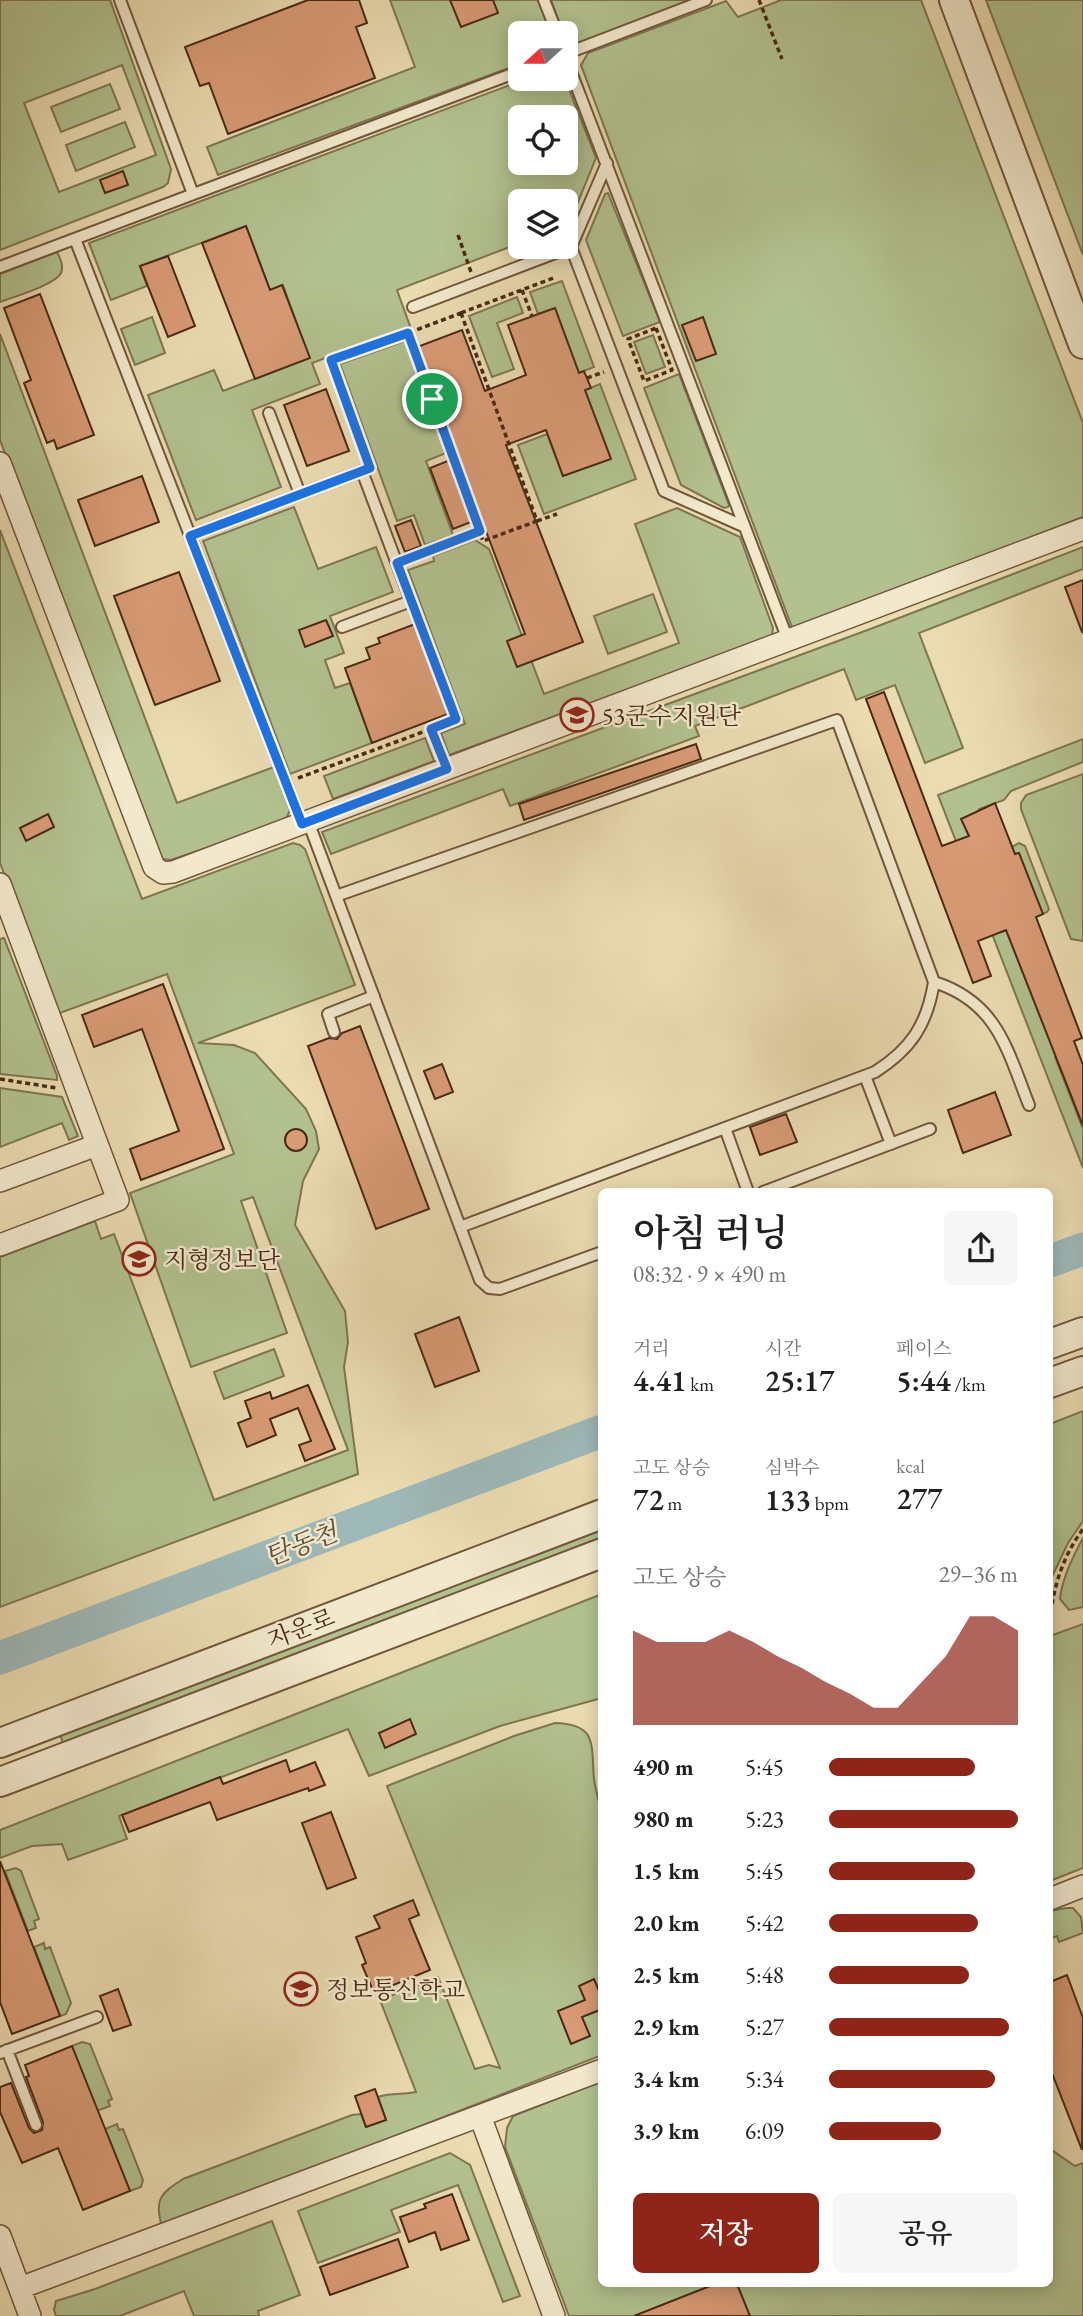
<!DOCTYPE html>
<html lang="ko">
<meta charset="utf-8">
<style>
:root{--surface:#fff;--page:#f6f6f6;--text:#202124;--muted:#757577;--accent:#8f2418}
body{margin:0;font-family:"EB Garamond","Noto Serif KR",serif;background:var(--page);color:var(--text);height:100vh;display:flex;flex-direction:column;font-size:26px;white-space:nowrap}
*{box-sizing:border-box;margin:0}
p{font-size:23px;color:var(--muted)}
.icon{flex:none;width:38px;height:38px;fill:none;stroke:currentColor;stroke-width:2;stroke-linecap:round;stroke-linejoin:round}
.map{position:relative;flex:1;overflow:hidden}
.details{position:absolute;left:598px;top:1188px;width:455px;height:1099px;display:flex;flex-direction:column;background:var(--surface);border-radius:10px;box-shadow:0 4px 18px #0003}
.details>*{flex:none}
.needle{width:46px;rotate:249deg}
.buttons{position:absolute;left:508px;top:21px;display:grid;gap:14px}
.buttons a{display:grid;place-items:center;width:70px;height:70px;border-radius:10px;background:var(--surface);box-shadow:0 4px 18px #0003;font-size:35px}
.pin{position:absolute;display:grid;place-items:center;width:60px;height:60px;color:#fff;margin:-30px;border:4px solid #fff;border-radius:50%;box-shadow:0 2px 7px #0007}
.round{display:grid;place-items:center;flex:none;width:74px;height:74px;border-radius:10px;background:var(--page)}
.headline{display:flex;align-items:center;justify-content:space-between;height:119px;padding:0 35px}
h1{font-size:38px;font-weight:600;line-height:52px}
.figures{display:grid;grid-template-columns:repeat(3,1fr);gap:10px;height:119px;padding:7px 35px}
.figures div{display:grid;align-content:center}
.figures b{font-size:30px;font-weight:600}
.figures small{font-size:19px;font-weight:400}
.figures p{font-size:19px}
.chart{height:196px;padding:14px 35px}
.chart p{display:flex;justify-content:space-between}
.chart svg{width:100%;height:126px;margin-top:7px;fill:var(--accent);opacity:.7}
.action{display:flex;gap:14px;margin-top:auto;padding:14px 35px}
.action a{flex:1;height:80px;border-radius:10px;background:var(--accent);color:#fff;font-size:28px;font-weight:600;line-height:80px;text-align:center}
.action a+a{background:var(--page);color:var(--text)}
ul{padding:0 35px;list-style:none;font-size:23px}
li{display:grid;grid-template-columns:112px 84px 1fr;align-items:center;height:52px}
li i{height:18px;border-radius:9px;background:var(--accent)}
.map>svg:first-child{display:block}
.green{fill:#b2c18f;stroke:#7e7551;stroke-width:2;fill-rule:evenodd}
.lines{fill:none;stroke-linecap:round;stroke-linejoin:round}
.river{stroke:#9eb8b8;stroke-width:33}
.building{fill:#d99b76;stroke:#492913;stroke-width:2}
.service-casing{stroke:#72563a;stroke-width:14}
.minor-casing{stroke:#72563a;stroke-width:24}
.tertiary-casing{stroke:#72563a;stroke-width:32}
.path{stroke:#492913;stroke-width:3.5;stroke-dasharray:5 3.5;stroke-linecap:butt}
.service{stroke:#f2e8cc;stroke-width:10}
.minor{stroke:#f2e8cc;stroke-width:21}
.tertiary{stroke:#f2e8cc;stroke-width:28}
.route-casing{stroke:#fff;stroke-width:14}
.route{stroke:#1a73e8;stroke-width:9}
.labels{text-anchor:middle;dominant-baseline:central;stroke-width:5;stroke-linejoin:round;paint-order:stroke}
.poi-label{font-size:24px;fill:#492913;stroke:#f2e8cc;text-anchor:start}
.street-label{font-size:24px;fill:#492913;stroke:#f2e8cc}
.water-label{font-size:26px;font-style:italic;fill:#5e4d3c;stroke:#f2e8cc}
</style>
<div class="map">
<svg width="1083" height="2316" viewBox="0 0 1083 2316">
<rect width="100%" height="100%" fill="#ebdbb1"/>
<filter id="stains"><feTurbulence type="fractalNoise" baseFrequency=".00286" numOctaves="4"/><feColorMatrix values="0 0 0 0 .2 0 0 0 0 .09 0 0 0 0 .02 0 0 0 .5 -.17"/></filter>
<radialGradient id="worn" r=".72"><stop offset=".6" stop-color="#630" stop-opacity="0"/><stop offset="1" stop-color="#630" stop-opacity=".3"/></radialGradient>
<path class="green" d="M0,0H110L171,169L168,183L163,187L0,250ZM122,65L156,155L59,192L24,103Z
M390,0H539L552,33H520V64L218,175L207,147L415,67Z
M551,0H695L578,44L572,45L566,41L565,33H563Z
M781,0H921L1083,423V517L793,630L581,65L588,53L726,1L738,17Z
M986,0H1083V255Z
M526,79H565L596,158L569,224L565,226V201H520V243L397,290L410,326L312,363L320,384L252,410L281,487L196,520L148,395L214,370L223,391L309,358L283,285L270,290L246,226L140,266L147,286L111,300L89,243ZM520,117H565V163H520Z
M110,84L120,109L61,132L51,107Z
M125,122L135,147L76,171L66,145Z
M608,193L660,322L623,336L586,240L605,194Z
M57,252C60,258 64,266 61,273C55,285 13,297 0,302V274Z
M562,281L594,367L579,373L555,308L538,314L530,292Z
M517,297L523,313L497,323L514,369L492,377L469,316Z
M152,317L165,353L135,365L121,329Z
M0,334L177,803L274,767L290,809L288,815L283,822L171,860L163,859L156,852L0,440Z
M653,335L665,367L646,374L634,342Z
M405,341L446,453L426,461L453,535L425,545L414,515L397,521L340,364Z
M679,374L729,505L728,507L724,508L681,485L644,388Z
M600,384L636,479L544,514L518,445L547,434L563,476L610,459L585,390Z
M294,507L318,569L376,547L393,592L330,616L344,653L325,660L335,688L350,683L372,743L290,774L203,541Z
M677,508L740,537L773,628L772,636L449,755L441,733L465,724L408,570L434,561L433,556L475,540L489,549L544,694L679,643L635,524Z
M0,530L142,899L293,843L300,845L305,849L355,985L198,1043L234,1045L255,1053L306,1109L316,1131L319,1149L303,1181L295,1225L345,1311L348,1342L344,1367L358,1474L0,1607V1257L95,1221L101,1239L114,1234L214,1500L348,1450L253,1197L241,1201L287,1333L191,1367L130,1193L234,1154L167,974L57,1014L0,863Z
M1083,547V569L919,633L963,748L925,763L895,685L856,700L844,669L695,726L699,736L510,806L503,789L331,854L322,832L873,628Z
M653,594L667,632L608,654L594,616Z
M425,738L434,761L333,799L324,776Z
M1083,739V762L1011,791L1004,800L979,809L996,855L1019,843L1025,846L1049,909L1047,912L1001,932L1006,930L1057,1056L1055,1057L1083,1129V1168L938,795Z
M1083,774V941L1071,939L1021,809V803L1026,795Z
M4,938L57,1076V1080L0,1074V939Z
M0,1088L62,1097L78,1136L69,1140L62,1123L0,1147Z
M274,1349L284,1376L224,1399L214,1372Z
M1083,1411V1521L1068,1543L1050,1581V1424Z
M602,1529V1539L63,1743L60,1735Z
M1083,1538V1607L1069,1610L1060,1599C1062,1578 1073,1556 1083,1538Z
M602,1594V1698L500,1726L369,1776L348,1729L119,1816L127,1839L68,1860L62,1844L32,1846L0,1858V1830Z
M1083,1624V1868L1050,1881V1636Z
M555,1723C598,1724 591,1745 594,1779C596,1792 600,1805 602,1817V2055L162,2227C154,2199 160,2194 183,2179L352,2115L361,2114L366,2127L386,2120L378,2097C392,2092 402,2095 416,2092L380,2000L438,1977L475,2069L489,2065L500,2068L387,1786L514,1736Z
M16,1868L21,1871L39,1919L34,1921L36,1928L28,1931L5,1871Z
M1066,1908H1073L1081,1917L1083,1933L1059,1942L1057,1936L1050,1939V1911Z
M44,1943L45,1949L50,1947L71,2003L66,2014L60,2016L34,1947Z
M82,2042L90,2044L112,2099L108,2101L110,2106L97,2111L72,2046Z
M602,2081V2284H1050V2149L1075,2166L1083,2163V2316H569L505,2147L507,2128L513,2116Z
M117,2124L119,2130L123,2129L143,2180L141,2187L130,2191L105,2129Z
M450,2153L470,2165L520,2296L503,2302L458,2185L391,2210L400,2232L318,2263L298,2211Z
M272,2221L300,2295L258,2311L259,2316H194L184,2291L120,2316H56L54,2310L56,2301L95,2289Z"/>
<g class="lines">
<path class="river" d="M1050,1261L1083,1249
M0,1658L602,1431"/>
</g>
<path class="building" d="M308,0H359L367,23L356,27L375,78L228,134L209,83L200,86L185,47Z
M450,0H493L498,13L461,27Z
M123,171L128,185L105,193L100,180Z
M246,226L270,290L282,285L310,358L255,379L202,243Z
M168,256L195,326L168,337L140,266Z
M40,294L94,435L57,449L54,440L47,443L24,383L31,380L4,308Z
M555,308L579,373L584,371L591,388L585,390L611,459L563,476L546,430L506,445L583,642L517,667L507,641L525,634L481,518L453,529L430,468L458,457L417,347L462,330L485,391L526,375L508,325Z
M703,317L716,354L696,361L682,325Z
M326,389L349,451L307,466L284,405Z
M142,476L159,522L95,546L78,500Z
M411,520L421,546L405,552L395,526Z
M179,572L220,681L155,705L114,596Z
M1083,580V631L1082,632L1065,587Z
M326,620L333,636L305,647L299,630Z
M415,624L448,714L372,743L345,668L370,659L366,648L380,643L378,638Z
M884,692L942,846L969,836L961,819L995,803L1015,854L1019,853L1043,914L1036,917L1082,1038L1074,1041L1083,1065V1126L1006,930L978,941L991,976L973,983L866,699Z
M696,744L701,759L524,820L519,804Z
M48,814L54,827L26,841L20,828Z
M163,984L224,1149L141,1180L130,1149L179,1131L142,1029L94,1047L82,1015Z
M360,1026L429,1209L376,1229L308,1046L329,1038L337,1039L342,1033Z
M442,1064L453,1092L435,1099L424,1071Z
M995,1092L1011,1135L963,1153L948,1110Z
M786,1114L797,1142L760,1155L750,1127Z
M285 1140a11 11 0 1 1 22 0a11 11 0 1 1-22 0Z
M459,1317L479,1371L435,1387L415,1334Z
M308,1385L335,1449L305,1461L299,1445L311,1441L298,1408L270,1419L276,1435L247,1447L238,1423L251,1418L245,1401L270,1392L272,1399Z
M410,1719L416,1734L385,1748L379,1733Z
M286,1760L290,1772L315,1762L325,1785L309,1791L308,1788L217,1820L210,1802L129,1832L122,1815L220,1777L223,1784Z
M331,1812L356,1878L327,1889L302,1823Z
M0,1861L60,2016L12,2034L0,2002Z
M413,1900L419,1915L409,1919L430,1970L374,1993L362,1965L366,1963L356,1937L380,1928L374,1916Z
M1067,1975L1083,2018L1082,2150L1050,2068V1982Z
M594,1979L602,1998V2009L582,2017L590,2036L571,2044L558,2011L585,2000L579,1986Z
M118,1989L131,2025L113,2031L100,1996Z
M72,2046L130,2191L83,2210L58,2148L22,2163L0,2112V2087L11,2083L29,2128L34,2133L42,2130L43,2122L26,2077L29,2076L25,2065Z
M375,2089L386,2120L366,2127L355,2096Z
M452,2194L469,2240L441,2250L435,2232L409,2242L400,2217L426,2208L424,2204Z
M398,2239L408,2267L330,2295L320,2267Z
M715,2284H737L750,2316H634Z"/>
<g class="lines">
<defs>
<path id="service" d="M120,0L193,194
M544,0L557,33
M565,54L706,0
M565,56L788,640
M607,163L571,247L664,491L743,526
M75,239L302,824
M0,267L520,71
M413,307L571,247
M269,413L300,494
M190,536L362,471L411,601L342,627
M308,821L480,1280L489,1288L500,1289L602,1252
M336,896L837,720L934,982C927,1025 911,1049 875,1072L460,1227
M934,982C997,1002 1007,1049 1029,1105
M334,1032L328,1014L374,996
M865,1076L891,1144
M725,1128L748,1192
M763,1192L930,1129
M7,2050L36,2125
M0,2053L97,2017"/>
<path id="minor" d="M0,463L154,867L163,873L173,872L1083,529
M0,884L118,1200L0,1245
M0,1181L97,1145
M1050,1899L1083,1886
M480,2116L554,2316
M0,2236L30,2316
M20,2288L602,2070"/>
<path id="tertiary" d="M954,0L1083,344
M1050,1344L1083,1332
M1050,1383L1083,1371
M0,1743L602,1514
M0,1782L602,1553"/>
</defs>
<use href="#service" class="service-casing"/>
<use href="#minor" class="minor-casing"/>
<use href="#tertiary" class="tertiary-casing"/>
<path class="path" d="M759,0L782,59
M458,235L471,272
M522,290L532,316
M461,313L537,521L483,541L408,333Z
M461,313L556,277
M656,328L672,370L644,381L628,339Z
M587,378L604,372
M367,460L331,360L408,333
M537,521L557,514
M409,558L479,531
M416,613L456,719L431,729L440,751
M298,778L431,729
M0,1079L57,1088
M1050,1621C1053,1587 1063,1556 1083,1529"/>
<use href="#service" class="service"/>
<use href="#minor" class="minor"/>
<use href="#tertiary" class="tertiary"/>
</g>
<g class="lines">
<defs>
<path id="route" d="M408,333L480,531L397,563L456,719L431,729L447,769L302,824L190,536L370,468L331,360Z"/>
</defs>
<use href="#route" class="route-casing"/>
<use href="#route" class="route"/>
</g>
<defs>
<symbol id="university-ring" viewBox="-11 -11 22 22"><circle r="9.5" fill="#f2e8cc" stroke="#8f2418" stroke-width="1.5"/><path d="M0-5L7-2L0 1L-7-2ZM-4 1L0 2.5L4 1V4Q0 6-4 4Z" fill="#8f2418"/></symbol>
</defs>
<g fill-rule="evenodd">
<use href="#university-ring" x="558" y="696" width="38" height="38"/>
<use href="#university-ring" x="120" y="1240" width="38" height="38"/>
<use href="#university-ring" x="282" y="1970" width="38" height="38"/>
</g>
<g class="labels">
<g class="poi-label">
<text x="602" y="715">53군수지원단</text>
<text x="164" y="1259">지형정보단</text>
<text x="326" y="1989">정보통신학교</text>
</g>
<g class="street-label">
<text transform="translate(301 1628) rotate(-21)">자운로</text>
</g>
<g class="water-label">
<text transform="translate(301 1544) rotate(-21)">탄동천</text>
</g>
</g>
<rect width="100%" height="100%" filter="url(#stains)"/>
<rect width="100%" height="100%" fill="url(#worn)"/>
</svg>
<div class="buttons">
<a><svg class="needle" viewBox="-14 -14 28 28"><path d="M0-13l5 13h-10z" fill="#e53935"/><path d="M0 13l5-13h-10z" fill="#757577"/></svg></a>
<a><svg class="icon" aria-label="locate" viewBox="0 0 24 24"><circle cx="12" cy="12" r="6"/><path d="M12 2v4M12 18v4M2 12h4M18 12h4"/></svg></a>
<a><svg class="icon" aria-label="layers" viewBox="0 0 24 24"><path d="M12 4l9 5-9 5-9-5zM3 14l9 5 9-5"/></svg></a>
</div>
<div class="pin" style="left:432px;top:399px;background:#1e9e55"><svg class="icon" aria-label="arrive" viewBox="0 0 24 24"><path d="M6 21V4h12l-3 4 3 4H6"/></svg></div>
<section class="details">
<div class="headline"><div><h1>아침 러닝</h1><p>08:32 · 9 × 490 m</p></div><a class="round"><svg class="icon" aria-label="share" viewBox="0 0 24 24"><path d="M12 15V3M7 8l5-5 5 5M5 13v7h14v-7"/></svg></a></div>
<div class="figures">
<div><p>거리</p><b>4.41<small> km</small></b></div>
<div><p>시간</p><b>25:17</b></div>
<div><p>페이스</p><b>5:44<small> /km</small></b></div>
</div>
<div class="figures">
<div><p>고도 상승</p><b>72<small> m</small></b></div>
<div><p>심박수</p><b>133<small> bpm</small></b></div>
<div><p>kcal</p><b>277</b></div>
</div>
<div class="chart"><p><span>고도 상승</span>29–36 m</p>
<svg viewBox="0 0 160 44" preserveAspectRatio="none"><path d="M0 44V11L10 15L20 15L30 15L40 11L50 15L60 20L70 24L80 29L90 33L100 38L110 38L120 29L130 20L140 6L150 6L160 11V44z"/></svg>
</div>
<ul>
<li><b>490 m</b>5:45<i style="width:77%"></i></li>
<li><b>980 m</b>5:23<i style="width:100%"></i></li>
<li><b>1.5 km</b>5:45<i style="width:77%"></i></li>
<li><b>2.0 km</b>5:42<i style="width:79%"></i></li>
<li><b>2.5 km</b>5:48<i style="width:74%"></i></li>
<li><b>2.9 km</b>5:27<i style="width:95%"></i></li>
<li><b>3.4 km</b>5:34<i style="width:88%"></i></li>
<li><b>3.9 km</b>6:09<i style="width:59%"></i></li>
</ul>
<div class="action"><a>저장</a><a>공유</a></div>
</section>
</div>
